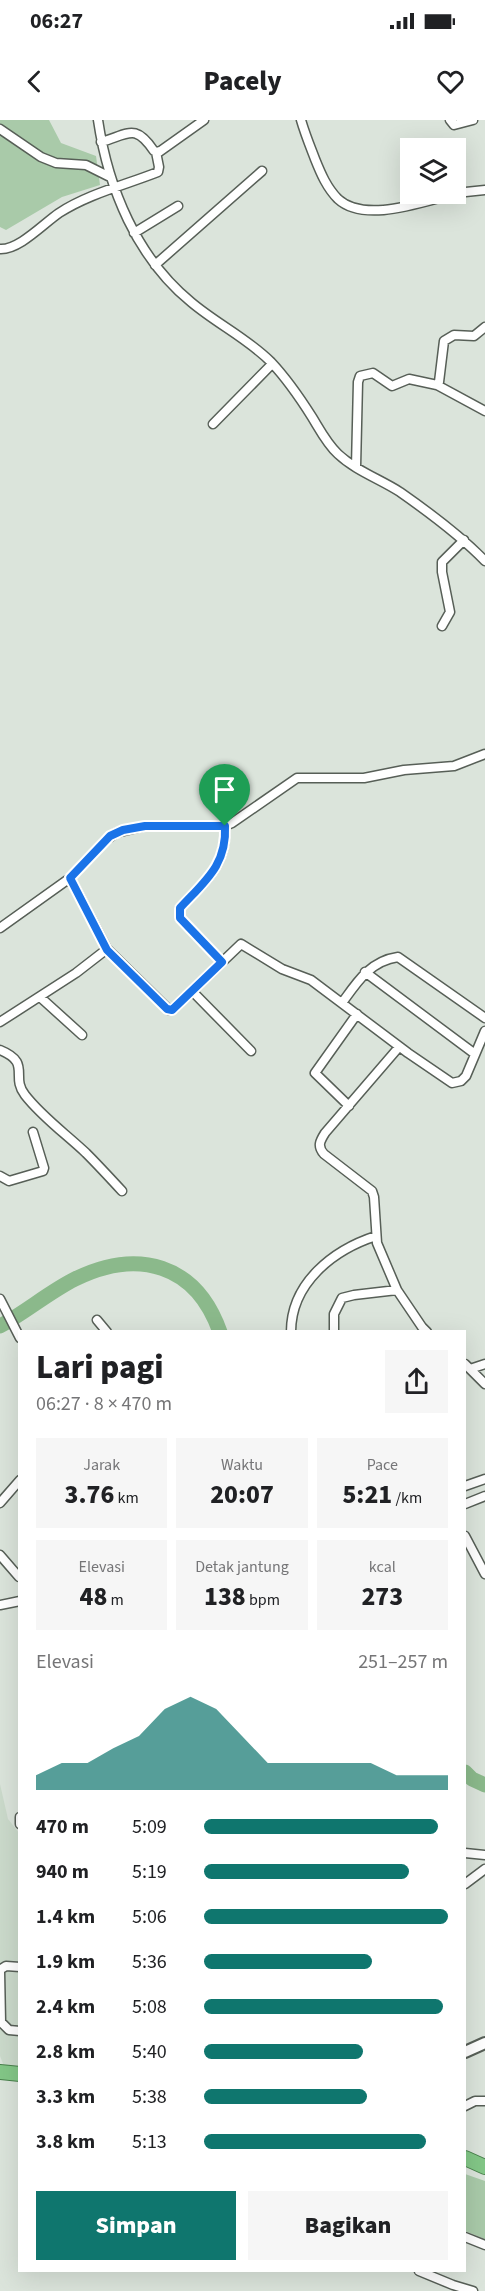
<!DOCTYPE html>
<html lang="id">
<meta charset="utf-8">
<style>
:root{--surface:#fff;--page:#f6f6f6;--text:#202124;--muted:#757577;--accent:#0f766e}
body{margin:0;font-family:"Source Sans 3",sans-serif;background:var(--page);color:var(--text);height:100vh;display:flex;flex-direction:column;font-size:22px;white-space:nowrap}
*{box-sizing:border-box;margin:0}
p{font-size:20px;color:var(--muted)}
.icon{flex:none;width:33px;height:33px;fill:none;stroke:currentColor;stroke-width:2;stroke-linecap:round;stroke-linejoin:round}
.map{position:relative;flex:1;overflow:hidden}
.panel{position:absolute;left:18px;top:1210px;width:448px;height:942px;display:flex;flex-direction:column;background:var(--surface);border-radius:0px;box-shadow:0 6px 24px #0002}
.panel>*{flex:none}
.tools{position:absolute;left:400px;top:18px;display:grid;gap:12px}
.tools a{display:grid;place-items:center;width:66px;height:66px;border-radius:0px;background:var(--surface);box-shadow:0 6px 24px #0002;font-size:30px}
.pin{position:absolute;display:grid;place-items:center;width:51px;height:51px;color:#fff;margin:-62px -26px;border-radius:50% 50% 50% 0;rotate:-45deg;box-shadow:0 0 6px #0007}
.pin .icon{rotate:45deg}
.round{display:grid;place-items:center;flex:none;width:63px;height:63px;border-radius:0px;background:var(--page)}
.headline{display:flex;align-items:center;justify-content:space-between;height:102px;padding:0 18px}
h1{font-size:33px;font-weight:800;line-height:45px}
.figures{display:grid;grid-template-columns:repeat(3,1fr);gap:9px;height:102px;padding:6px 18px}
.figures div{display:grid;align-content:center;border-radius:0px;background:var(--page);text-align:center}
.figures b{font-size:26px;font-weight:800}
.figures small{font-size:16px;font-weight:400}
.figures p{font-size:16px}
.chart{height:168px;padding:12px 18px}
.chart p{display:flex;justify-content:space-between}
.chart svg{width:100%;height:108px;margin-top:6px;fill:var(--accent);opacity:.7}
.primary-button{display:flex;gap:12px;margin-top:auto;padding:12px 18px}
.primary-button a{flex:1;height:69px;border-radius:0px;background:var(--accent);color:#fff;font-size:24px;font-weight:800;line-height:69px;text-align:center}
.primary-button a+a{background:var(--page);color:var(--text)}
ul{padding:0 18px;list-style:none;font-size:20px}
li{display:grid;grid-template-columns:96px 72px 1fr;align-items:center;height:45px}
li i{height:15px;border-radius:8px;background:var(--accent)}
.status{display:flex;justify-content:space-between;align-items:center;height:42px;padding:0 30px;background:var(--surface);direction:ltr}
.status svg{height:16px;fill:currentColor}
header{display:flex;justify-content:space-between;align-items:center;height:78px;padding:0 18px;background:var(--surface);font-size:27px;font-weight:800}
.map>svg:first-child{display:block}
.built{fill:#cbdacb}
.green{fill:#a9caa9}
.lines{fill:none;stroke-linecap:round;stroke-linejoin:round}
.river{stroke:#8bb98b;stroke-width:15}
.minor-casing{stroke:#575f57;stroke-width:11}
.tertiary-casing{stroke:#575f57;stroke-width:14}
.trunk-casing{stroke:#48804b;stroke-width:16}
.minor{stroke:#fff;stroke-width:8}
.tertiary{stroke:#fff;stroke-width:10}
.trunk{stroke:#83c787;stroke-width:14}
.route-casing{stroke:#fff;stroke-width:12}
.route{stroke:#1a73e8;stroke-width:8}
</style>
<div class="status"><b>06:27</b><svg viewBox="0 0 49 12"><path d="M0 12V9h3v3zM5 12V6h3v6zM10 12V3h3v9zM15 12V0h3v12zM26 1h20v11H26zM47 4h2v5h-2z"/></svg></div>
<header><svg class="icon" aria-label="back" viewBox="0 0 24 24"><path d="M15 5l-7 7 7 7"/></svg>Pacely<svg class="icon" aria-label="heart" viewBox="0 0 24 24"><path d="M12 20l-8-8c-3-5 5-10 8-4 3-6 11-1 8 4z"/></svg></header>
<div class="map">
<svg width="485" height="2171" viewBox="0 0 485 2171">
<rect width="100%" height="100%" fill="#dbe4db"/>
<path class="built" d="M0,1664L8,1699L19,1713V1950L5,1949L0,1936Z"/>
<path class="green" d="M0,0H49L61,23L96,36L100,65L62,77L6,110L0,107Z
M465,2054L485,2061V2119L465,2111Z"/>
<g class="lines">
<path class="river" d="M0,1206C26,1192 49,1172 75,1159C138,1128 196,1144 220,1212
M465,1652L472,1659L485,1665"/>
<defs>
<path id="minor" d="M98,0C108,68 137,138 191,182C217,204 247,218 271,242C287,259 300,278 312,297C320,310 327,324 338,334C356,351 380,359 400,372C430,393 460,415 485,441
M301,0C305,14 310,26 315,39C321,54 327,68 338,79C365,104 424,81 455,74
M450,0L454,5L473,0
M0,9L41,37L56,43L86,45L110,57
M101,22C129,14 135,3 154,31L159,32L204,0
M456,73L485,70
M134,113L178,86
M0,129C19,130 43,104 59,93C88,74 125,65 158,52L159,47L156,32
M155,145L262,51
M437,265L485,291
M213,304L272,244
M356,347L358,262L360,256L373,253L392,266L409,259L437,265L439,262L444,221L454,215L474,216L485,207
M442,506L450,492L442,452V442L464,420
M70,758L107,829L169,890L174,888L241,824L282,849L311,860L408,933L452,963L461,961L466,956L485,911
M0,808L70,758L106,720L116,713L145,706H225L232,703L297,658H364L404,650L454,646L485,634
M222,842L180,798V788C205,761 227,746 225,706
M365,852L475,934
M192,871L251,931
M40,877L82,915
M342,883C357,862 370,841 398,837L485,898
M0,902L76,853L107,829
M399,927L325,1013C320,1021 317,1026 324,1034L372,1071L374,1077L377,1123L397,1170L422,1207L427,1212
M0,930C32,943 10,956 25,975C42,997 66,1014 86,1033C98,1045 110,1058 122,1071
M349,986L315,953L357,894
M0,1056L9,1061L43,1051L44,1048L33,1012
M0,1179L20,1218
M97,1200L107,1212
M291,1212C291,1163 333,1130 376,1116
M334,1212V1194L342,1178L354,1175L397,1170
M465,1244L485,1264
M470,1249L485,1244
M465,1366L485,1359
M0,1383L20,1360
M465,1384L485,1376
M465,1416L485,1454
M0,1435L19,1457
M0,1485L20,1481
M20,1697V1704
M465,1733L485,1735
M465,1764L485,1749
M20,1847L6,1846L1,1849L0,1851L1,1902L9,1910L20,1911
M465,1986L475,1981H485
M465,2117L485,2125
M419,2151L453,2165L473,2171"/>
<path id="tertiary" d="M465,1932L485,1923"/>
<path id="trunk" d="M0,1952L20,1954
M465,2038L485,2047"/>
</defs>
<use href="#minor" class="minor-casing"/>
<use href="#tertiary" class="tertiary-casing"/>
<use href="#trunk" class="trunk-casing"/>
<use href="#minor" class="minor"/>
<use href="#tertiary" class="tertiary"/>
<use href="#trunk" class="trunk"/>
</g>
<g class="lines">
<defs>
<path id="route" d="M145,706H225C227,745 205,761 180,788V798L222,842L172,890L167,889L107,830L70,758L110,716L123,710Z"/>
</defs>
<use href="#route" class="route-casing"/>
<use href="#route" class="route"/>
</g>
</svg>
<div class="tools">
<a><svg class="icon" aria-label="layers" viewBox="0 0 24 24"><path d="M12 4l9 5-9 5-9-5zM3 14l9 5 9-5"/></svg></a>
</div>
<div class="pin" style="left:225px;top:706px;background:#1e9e55"><svg class="icon" aria-label="arrive" viewBox="0 0 24 24"><path d="M6 21V4h12l-3 4 3 4H6"/></svg></div>
<section class="panel">
<div class="headline"><div><h1>Lari pagi</h1><p>06:27 · 8 × 470 m</p></div><a class="round"><svg class="icon" aria-label="share" viewBox="0 0 24 24"><path d="M12 15V3M7 8l5-5 5 5M5 13v7h14v-7"/></svg></a></div>
<div class="figures">
<div><p>Jarak</p><b>3.76<small> km</small></b></div>
<div><p>Waktu</p><b>20:07</b></div>
<div><p>Pace</p><b>5:21<small> /km</small></b></div>
</div>
<div class="figures">
<div><p>Elevasi</p><b>48<small> m</small></b></div>
<div><p>Detak jantung</p><b>138<small> bpm</small></b></div>
<div><p>kcal</p><b>273</b></div>
</div>
<div class="chart"><p><span>Elevasi</span>251–257 m</p>
<svg viewBox="0 0 160 44" preserveAspectRatio="none"><path d="M0 44V38L10 33L20 33L30 27L40 22L50 11L60 6L70 11L80 22L90 33L100 33L110 33L120 33L130 33L140 38L150 38L160 38V44z"/></svg>
</div>
<ul>
<li><b>470 m</b>5:09<i style="width:96%"></i></li>
<li><b>940 m</b>5:19<i style="width:84%"></i></li>
<li><b>1.4 km</b>5:06<i style="width:100%"></i></li>
<li><b>1.9 km</b>5:36<i style="width:69%"></i></li>
<li><b>2.4 km</b>5:08<i style="width:98%"></i></li>
<li><b>2.8 km</b>5:40<i style="width:65%"></i></li>
<li><b>3.3 km</b>5:38<i style="width:67%"></i></li>
<li><b>3.8 km</b>5:13<i style="width:91%"></i></li>
</ul>
<div class="primary-button"><a>Simpan</a><a>Bagikan</a></div>
</section>
</div>
